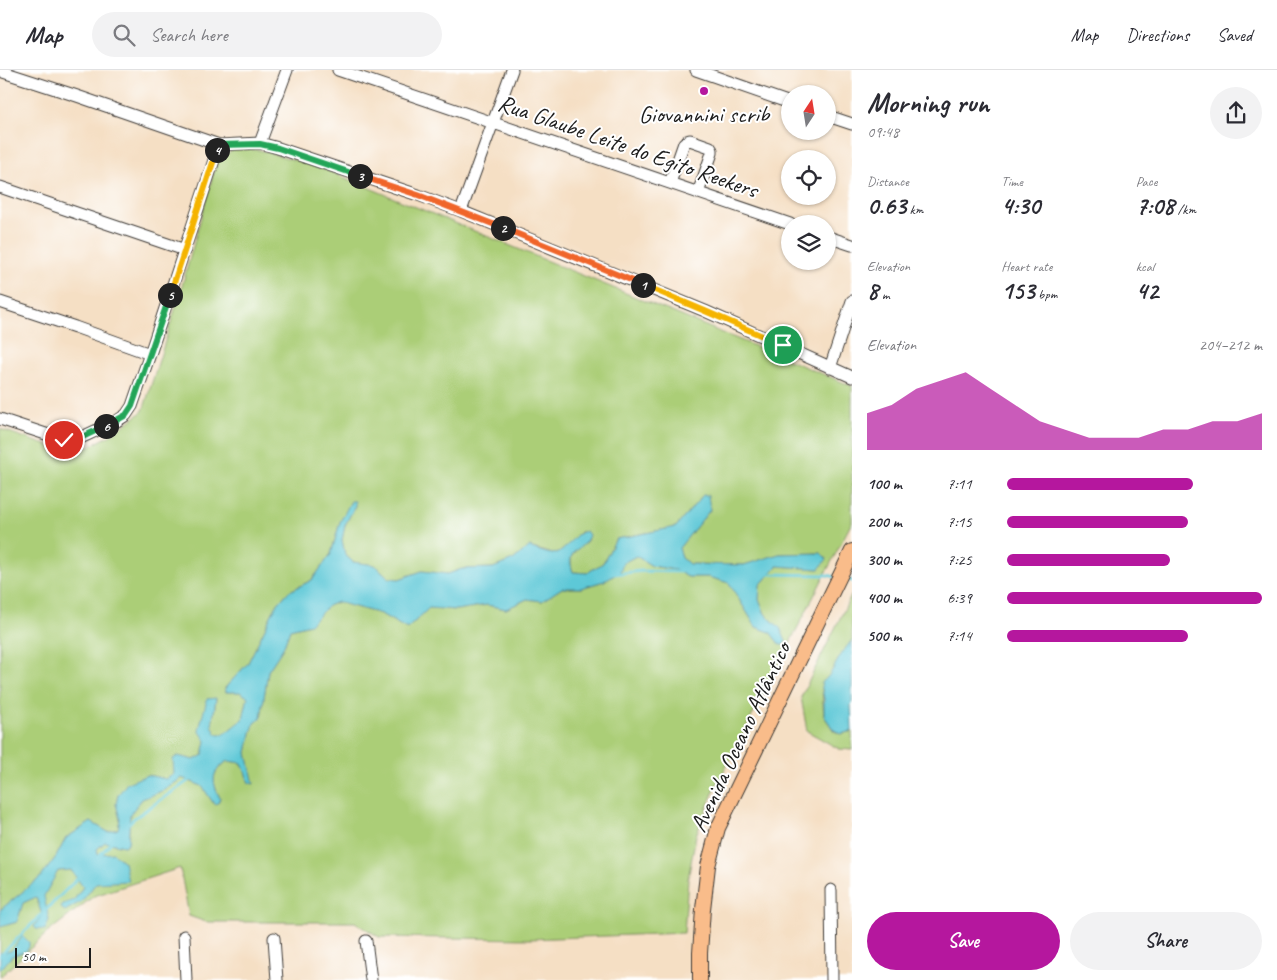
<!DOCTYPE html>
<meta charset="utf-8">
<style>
:root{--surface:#fff;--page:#f2f2f3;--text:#2b2b33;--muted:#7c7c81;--line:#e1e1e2;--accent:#b5179e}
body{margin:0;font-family:Caveat,sans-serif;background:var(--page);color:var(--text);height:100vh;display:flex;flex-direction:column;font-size:19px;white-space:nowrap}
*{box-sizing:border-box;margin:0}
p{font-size:16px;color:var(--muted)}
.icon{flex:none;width:28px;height:28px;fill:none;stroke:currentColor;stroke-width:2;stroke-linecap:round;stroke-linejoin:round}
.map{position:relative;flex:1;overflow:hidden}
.details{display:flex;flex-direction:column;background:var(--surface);width:425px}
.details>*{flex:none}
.needle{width:32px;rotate:12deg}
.tools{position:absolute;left:781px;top:15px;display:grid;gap:10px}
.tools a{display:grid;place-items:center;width:55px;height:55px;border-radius:50%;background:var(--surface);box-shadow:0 1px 4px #0004;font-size:25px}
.scale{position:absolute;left:15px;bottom:12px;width:76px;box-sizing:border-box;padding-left:5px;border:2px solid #1c1c1c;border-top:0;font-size:14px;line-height:18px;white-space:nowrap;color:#1c1c1c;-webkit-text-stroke:4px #fff;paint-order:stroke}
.pin{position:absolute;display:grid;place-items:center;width:42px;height:42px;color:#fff;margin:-21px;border:2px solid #fff;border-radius:50%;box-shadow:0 1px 5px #0007}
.km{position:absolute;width:25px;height:25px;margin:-12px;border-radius:50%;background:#222;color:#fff;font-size:14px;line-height:25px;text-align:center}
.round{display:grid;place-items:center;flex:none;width:52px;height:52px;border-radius:26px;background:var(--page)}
.summary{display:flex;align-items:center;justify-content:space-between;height:85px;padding:0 15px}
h1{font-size:28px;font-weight:700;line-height:38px}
.metrics{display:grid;grid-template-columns:repeat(3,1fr);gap:8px;height:85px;padding:5px 15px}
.metrics div{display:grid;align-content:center}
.metrics b{font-size:25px;font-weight:700}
.metrics small{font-size:14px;font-weight:400}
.metrics p{font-size:14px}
.chart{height:140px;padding:10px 15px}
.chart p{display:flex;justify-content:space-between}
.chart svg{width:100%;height:90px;margin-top:5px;fill:var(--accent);opacity:.7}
.primary-button{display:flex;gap:10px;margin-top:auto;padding:10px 15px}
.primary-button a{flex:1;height:58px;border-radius:30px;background:var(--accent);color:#fff;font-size:20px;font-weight:700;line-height:58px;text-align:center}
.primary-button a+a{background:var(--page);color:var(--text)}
ul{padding:0 15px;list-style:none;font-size:16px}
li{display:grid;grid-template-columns:80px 60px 1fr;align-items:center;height:38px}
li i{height:12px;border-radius:6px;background:var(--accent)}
header{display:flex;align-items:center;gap:30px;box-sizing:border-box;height:70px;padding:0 25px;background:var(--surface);border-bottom:1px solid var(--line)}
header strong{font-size:24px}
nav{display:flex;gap:28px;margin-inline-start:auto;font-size:18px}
.search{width:350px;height:45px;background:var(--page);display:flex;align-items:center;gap:12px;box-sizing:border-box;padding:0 18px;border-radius:28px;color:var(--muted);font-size:19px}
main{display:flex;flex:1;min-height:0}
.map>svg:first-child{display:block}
.green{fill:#abce77;stroke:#64754a}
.water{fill:#5dc8d7;stroke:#3c727a}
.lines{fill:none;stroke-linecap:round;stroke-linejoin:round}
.stream{stroke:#5dc8d7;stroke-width:3}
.minor-casing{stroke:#3d3935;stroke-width:13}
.major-casing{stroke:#3d3935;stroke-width:16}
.minor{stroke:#fff;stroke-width:11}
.major{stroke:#f9bc8a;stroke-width:14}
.split-1-casing{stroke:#fff;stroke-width:10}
.split-2-casing{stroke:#fff;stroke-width:10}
.split-3-casing{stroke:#fff;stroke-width:10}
.split-4-casing{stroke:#fff;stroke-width:10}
.split-5-casing{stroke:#fff;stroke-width:10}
.split-6-casing{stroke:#fff;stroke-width:10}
.split-7-casing{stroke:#fff;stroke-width:10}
.split-1{stroke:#f5b400;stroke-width:6}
.split-2{stroke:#f0652b;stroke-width:6}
.split-3{stroke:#f0652b;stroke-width:6}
.split-4{stroke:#22a559;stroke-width:6}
.split-5{stroke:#f5b400;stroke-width:6}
.split-6{stroke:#22a559;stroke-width:6}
.split-7{stroke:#22a559;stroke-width:6}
.poi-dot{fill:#b5179e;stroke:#fff;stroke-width:2}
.labels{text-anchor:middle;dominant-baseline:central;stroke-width:4;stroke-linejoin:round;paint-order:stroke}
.poi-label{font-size:24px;fill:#1c1c1c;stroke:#fff}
.street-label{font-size:24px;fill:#1c1c1c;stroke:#fff}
</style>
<header>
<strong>Map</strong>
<div class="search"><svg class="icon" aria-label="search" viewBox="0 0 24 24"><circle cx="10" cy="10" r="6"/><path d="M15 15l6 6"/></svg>Search here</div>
<nav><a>Map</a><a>Directions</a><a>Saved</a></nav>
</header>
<main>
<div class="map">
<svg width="852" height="910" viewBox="0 0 852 910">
<rect width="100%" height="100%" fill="#fff"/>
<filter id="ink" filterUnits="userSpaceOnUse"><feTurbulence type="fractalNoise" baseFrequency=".02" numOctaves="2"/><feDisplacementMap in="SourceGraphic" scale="10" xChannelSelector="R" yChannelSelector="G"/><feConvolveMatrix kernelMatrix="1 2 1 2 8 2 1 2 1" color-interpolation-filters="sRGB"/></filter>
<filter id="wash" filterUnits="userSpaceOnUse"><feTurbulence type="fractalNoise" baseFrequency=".0096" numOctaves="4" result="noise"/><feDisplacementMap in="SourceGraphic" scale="20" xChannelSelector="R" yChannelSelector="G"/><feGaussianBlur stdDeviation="1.12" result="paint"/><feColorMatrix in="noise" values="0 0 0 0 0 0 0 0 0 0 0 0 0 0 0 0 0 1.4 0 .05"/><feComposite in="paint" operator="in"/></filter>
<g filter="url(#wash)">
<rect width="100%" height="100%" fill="#f5dfc4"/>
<path class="green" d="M234,79L260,80L316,96L852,316V452L716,716L696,765L688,809L684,863L529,869L379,867L355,852H206L189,846L180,798L94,826L47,863L0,907V900L12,886L26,881L0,883V857L17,852L23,833L36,827L42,845L49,850L43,826L58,801L71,800L83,817L74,830L82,831L96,813L98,784L97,779L105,772L124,776L128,773L130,744L142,729L164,720L182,708L202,716L214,734L220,728C212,712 210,702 228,691L242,693L249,713H253L247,683L251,663L254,654L261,648L268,601L283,578L290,559L310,554L328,536L337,532L381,544L407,559L429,538L456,540L487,535L506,539L527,529L542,531L562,518H581L604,511L620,502L623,493L636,486L652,496L675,500L688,507H708L729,513L756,557L770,562L780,575V558L765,544L759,529L760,515L777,496L819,499L821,483L780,484L744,495L689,494L682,488L679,478L710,440L703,425L676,457L616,469L603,493L587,503L573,502C567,484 575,481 588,470L581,461L563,480L553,484L529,477L513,490L493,498L462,499L448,504L422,501L399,509L389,508L375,495L353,492L345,485L342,470L345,455L355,436L340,452L331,484L312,510L288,522L276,536L248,593L225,618L226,622H240L248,627L243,649L224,664H216L212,655L216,629H207L206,671L203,685L194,690L178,686L174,704L166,709L147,705L118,725L116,734L120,749L118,759L108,762L91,752L66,768L56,787L41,807L0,840V359L43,374L77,383L111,365L143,341L178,230L217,91Z
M852,524V570L838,590L831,604L825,611L822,620L824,646L834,661L841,664L852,661V680L839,679L807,661L801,627Z"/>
<path class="water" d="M703,425H708L710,440L679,478L682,488L689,494L744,495L779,484L821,483L827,489L819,499L777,496L760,515L759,529L765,544L780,558L786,571L784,575H780L770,562L756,557L729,513L708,507H688L675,500L652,496L636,486L623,493L620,502L604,511L581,518H562L542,531L527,529L506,539L487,535L456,540L429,538L407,559L381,544L337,532L328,536L310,554L290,559L283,578L268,601L261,648L254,654L251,663L247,683L254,714L249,713L242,693L228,691C210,702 212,712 220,728L218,733L214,734L202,716L182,708L164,720L142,729L130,744L128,773L124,776L105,772L97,779L98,784L113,783L124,792L128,811L96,813L82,831L65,841L61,838L63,834L74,830L83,817L71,800L58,801L44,826L49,850L45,860L36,859L34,856L42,845L36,827L23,833L17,852L0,857V840L41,807L56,787L66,768L91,752L108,762L118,759L120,749L116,734L118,725L127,713L147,705L166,709L174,704L173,689L178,686L194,690L203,685L206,671L199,660L207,629L216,628L212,655L216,664H224L243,649L248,627L240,622H226L225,618L248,593L276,536L288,522L312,510L331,484L340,452L351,431H355V436L345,455L342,470L345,485L353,492L375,495L389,508L399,509L422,501L448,504L462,499L493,498L513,490L529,477C535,479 547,484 553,484C568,483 572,462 586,461L589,465C584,482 564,477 573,502L587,503L603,493L616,469L676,457Z
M852,570V632L851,635L852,661L841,664L834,660L824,646V629L821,613C830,607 833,598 838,590C842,583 847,576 852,570Z
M23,866L29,872V877L26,881L12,886L0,900V883L11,881Z"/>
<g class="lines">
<path class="stream" d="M613,504L642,501L681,502
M767,504L827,505L836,507
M842,508L852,511
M127,755L133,749L191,709
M99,786L113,770
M0,886L79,807"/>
</g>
</g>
<g filter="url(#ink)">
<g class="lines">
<defs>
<path id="minor" d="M338,0L790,154
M696,0L790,33
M0,1L77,26L219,75L260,73L278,78L418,125L461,141L705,241L852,307
M828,46L852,54
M260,73L287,0
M670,113L684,73L687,71L690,70L710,77L712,80V83L698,123
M0,117L185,180
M461,141L512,0
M828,167L852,175
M0,232L75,257L150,284
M830,298L852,231
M0,349L64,370L78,369L117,351L126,345L132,336L150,284L219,75
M831,820L832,910
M184,866L186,910
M274,868L277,910
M366,871L371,910"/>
<path id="major" d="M700,910V883L703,839L708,796L718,758L852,481"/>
</defs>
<use href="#minor" class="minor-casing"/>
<use href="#major" class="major-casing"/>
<use href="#minor" class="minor"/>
<use href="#major" class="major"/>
</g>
</g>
<g class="lines" filter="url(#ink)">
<defs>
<path id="split-1" d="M643,215L705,241L783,275"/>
<path id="split-2" d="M503,158L643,215"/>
<path id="split-3" d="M360,106L418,125L503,158"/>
<path id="split-4" d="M217,80L219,75L260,74L278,78L360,106"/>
<path id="split-5" d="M170,225L217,80"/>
<path id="split-6" d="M106,356L126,345L132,336L170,225"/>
<path id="split-7" d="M64,370L78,369L106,356"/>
</defs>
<use href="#split-1" class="split-1-casing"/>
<use href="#split-2" class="split-2-casing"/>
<use href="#split-3" class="split-3-casing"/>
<use href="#split-4" class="split-4-casing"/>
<use href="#split-5" class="split-5-casing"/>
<use href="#split-6" class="split-6-casing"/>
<use href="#split-7" class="split-7-casing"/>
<use href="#split-1" class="split-1"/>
<use href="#split-2" class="split-2"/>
<use href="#split-3" class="split-3"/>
<use href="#split-4" class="split-4"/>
<use href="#split-5" class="split-5"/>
<use href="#split-6" class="split-6"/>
<use href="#split-7" class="split-7"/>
</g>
<circle class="poi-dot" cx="704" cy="21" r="5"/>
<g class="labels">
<g class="poi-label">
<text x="704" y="44">Giovannini scrib</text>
</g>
<g class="street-label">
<text transform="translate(628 76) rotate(19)">Rua Glaube Leite do Egito Reekers</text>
<text transform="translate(740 667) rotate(-65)">Avenida Oceano Atlântico</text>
</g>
</g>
</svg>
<div class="tools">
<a><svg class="needle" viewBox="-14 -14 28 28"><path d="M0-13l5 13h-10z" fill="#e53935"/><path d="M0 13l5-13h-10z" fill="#7c7c81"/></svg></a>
<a><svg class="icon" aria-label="locate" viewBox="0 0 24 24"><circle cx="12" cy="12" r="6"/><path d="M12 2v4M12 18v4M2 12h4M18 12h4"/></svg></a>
<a><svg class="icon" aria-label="layers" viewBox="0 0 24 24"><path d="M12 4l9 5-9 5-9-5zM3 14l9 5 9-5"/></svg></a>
</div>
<div class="scale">50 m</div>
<div class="pin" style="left:783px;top:275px;background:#1e9e55"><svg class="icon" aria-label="arrive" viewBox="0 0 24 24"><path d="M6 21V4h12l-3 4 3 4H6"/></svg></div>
<div class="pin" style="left:64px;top:370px;background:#d93025"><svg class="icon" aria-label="check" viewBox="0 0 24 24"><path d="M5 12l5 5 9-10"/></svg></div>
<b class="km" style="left:643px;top:215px">1</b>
<b class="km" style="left:503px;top:158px">2</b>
<b class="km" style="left:360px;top:106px">3</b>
<b class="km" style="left:217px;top:80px">4</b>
<b class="km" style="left:170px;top:225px">5</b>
<b class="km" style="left:106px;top:356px">6</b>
</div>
<section class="details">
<div class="summary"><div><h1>Morning run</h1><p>09:48</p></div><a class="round"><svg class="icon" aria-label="share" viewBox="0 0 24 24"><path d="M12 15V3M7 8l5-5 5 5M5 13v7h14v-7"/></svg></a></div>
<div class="metrics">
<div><p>Distance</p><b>0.63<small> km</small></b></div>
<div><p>Time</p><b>4:30</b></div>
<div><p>Pace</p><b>7:08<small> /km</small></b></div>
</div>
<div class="metrics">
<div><p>Elevation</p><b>8<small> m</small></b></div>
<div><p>Heart rate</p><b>153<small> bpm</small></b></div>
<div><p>kcal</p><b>42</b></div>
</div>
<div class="chart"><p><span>Elevation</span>204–212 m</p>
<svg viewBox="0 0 160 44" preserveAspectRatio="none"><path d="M0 44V26L10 22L20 14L30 10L40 6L50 14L60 22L70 30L80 34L90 38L100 38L110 38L120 34L130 34L140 30L150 30L160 26V44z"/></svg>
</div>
<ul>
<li><b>100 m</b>7:11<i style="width:73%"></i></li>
<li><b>200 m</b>7:15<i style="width:71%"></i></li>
<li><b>300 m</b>7:25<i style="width:64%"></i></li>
<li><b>400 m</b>6:39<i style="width:100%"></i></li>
<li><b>500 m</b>7:14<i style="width:71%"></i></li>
</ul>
<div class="primary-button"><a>Save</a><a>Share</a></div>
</section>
</main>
